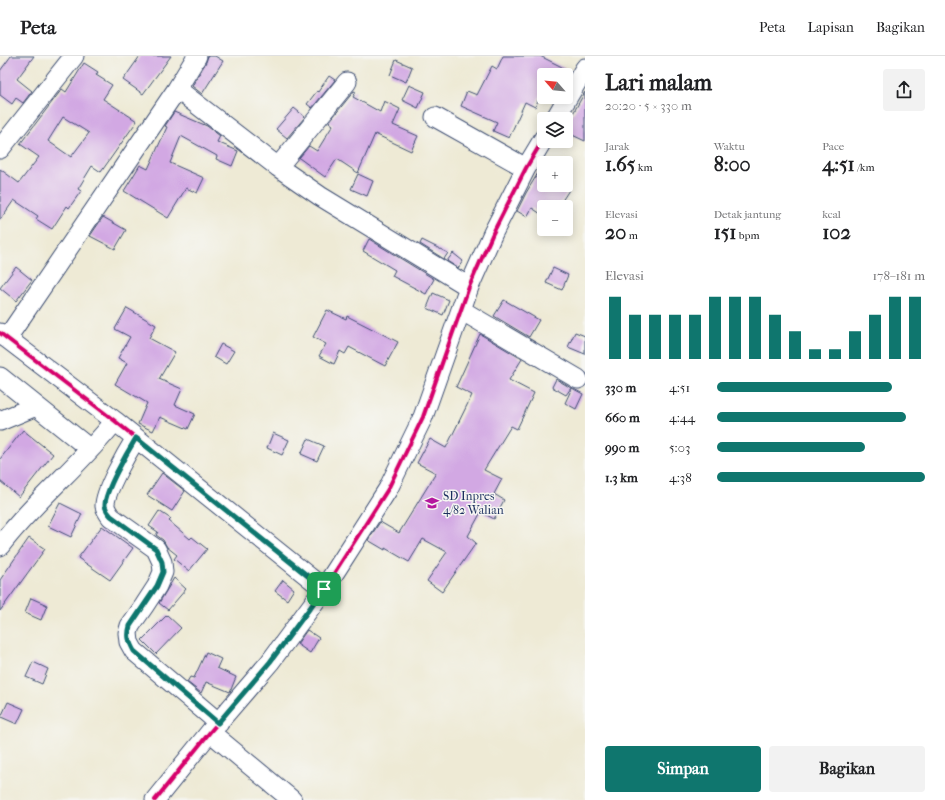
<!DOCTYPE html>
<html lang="id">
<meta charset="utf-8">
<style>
:root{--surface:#fff;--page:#f2f2f2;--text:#202124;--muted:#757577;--line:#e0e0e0;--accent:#0f766e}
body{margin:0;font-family:"IM FELL French Canon",serif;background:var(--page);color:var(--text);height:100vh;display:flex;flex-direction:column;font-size:15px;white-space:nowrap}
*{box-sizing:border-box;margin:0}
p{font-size:13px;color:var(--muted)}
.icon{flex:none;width:22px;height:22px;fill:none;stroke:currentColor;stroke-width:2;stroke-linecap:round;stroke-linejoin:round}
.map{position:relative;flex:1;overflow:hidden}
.details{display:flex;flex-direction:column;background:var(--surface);width:360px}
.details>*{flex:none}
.needle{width:26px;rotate:297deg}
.fabs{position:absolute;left:537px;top:12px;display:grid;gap:8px}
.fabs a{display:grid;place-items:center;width:36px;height:36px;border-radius:4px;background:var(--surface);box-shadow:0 2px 10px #0003;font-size:20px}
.pin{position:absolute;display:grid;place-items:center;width:34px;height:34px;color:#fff;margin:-17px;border-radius:8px;box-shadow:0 2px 6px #0006}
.round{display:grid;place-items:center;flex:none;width:42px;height:42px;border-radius:4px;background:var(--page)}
.summary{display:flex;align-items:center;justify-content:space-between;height:68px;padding:0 20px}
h1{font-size:22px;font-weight:700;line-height:30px}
.stats{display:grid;grid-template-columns:repeat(3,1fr);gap:6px;height:68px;padding:4px 20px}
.stats div{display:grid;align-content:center}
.stats b{font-size:20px;font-weight:700}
.stats small{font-size:11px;font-weight:400}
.stats p{font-size:11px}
.chart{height:112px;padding:8px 20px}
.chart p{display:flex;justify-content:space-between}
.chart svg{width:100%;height:72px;margin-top:4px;stroke:var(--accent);stroke-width:6}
.primary-button{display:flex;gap:8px;margin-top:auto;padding:8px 20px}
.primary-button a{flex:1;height:46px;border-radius:4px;background:var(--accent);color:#fff;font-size:16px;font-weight:700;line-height:46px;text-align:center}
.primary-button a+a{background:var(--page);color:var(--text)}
ul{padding:0 20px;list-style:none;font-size:13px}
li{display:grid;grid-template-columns:64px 48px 1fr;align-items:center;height:30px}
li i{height:10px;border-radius:5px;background:var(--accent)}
header{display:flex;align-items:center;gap:24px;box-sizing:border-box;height:56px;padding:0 20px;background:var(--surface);border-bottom:1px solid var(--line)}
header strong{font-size:19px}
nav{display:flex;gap:22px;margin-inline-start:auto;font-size:14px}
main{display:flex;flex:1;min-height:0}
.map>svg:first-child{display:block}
.building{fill:#d2a8e3;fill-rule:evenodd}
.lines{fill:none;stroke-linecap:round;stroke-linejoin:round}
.minor-casing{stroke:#3b4b70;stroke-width:21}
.minor{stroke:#fff;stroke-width:19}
.cycleway-casing{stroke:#f6f6f2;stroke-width:6}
.cycleway{stroke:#d6006c;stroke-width:4}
.route-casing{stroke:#fff;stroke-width:8}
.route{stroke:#0f766e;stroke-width:5}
.labels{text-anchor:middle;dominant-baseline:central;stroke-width:3;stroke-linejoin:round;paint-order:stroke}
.poi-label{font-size:12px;fill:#1b2f5e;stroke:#f6f6f2;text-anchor:start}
</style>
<header>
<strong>Peta</strong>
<nav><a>Peta</a><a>Lapisan</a><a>Bagikan</a></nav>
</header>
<main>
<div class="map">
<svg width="585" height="744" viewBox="0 0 585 744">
<rect width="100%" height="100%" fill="#f6f6f2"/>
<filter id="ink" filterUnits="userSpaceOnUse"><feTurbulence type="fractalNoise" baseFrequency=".025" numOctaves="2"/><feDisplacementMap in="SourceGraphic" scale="8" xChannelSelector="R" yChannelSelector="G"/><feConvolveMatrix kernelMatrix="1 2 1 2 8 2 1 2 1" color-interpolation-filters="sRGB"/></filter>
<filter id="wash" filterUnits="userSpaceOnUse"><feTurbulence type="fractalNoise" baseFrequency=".012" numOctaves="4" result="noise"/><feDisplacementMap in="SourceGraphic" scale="16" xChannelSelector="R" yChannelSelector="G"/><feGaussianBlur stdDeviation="0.9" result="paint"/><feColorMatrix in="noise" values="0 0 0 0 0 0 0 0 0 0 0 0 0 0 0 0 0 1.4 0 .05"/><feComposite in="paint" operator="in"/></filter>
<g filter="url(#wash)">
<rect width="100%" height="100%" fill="#eeead5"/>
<g id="blocks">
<path class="building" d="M11,0H34L17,23L32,35L23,47L16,42L12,48L0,39V15Z
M140,0H171L143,38L123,24Z
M208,0H215L223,5L202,38L192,30L206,6Z
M503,0H540L570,15L568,19H544V32L535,51L525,46L509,82L493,75L497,66L461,50L467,35L477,39L492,10L497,13Z
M396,4L412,11L406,26L390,19Z
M84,7L98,16L96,19L112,29L103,43L137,65L101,116L92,110L78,133L81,135L69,152L67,150L52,173L36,163L38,160L14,144L0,164V113L19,127L39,101L20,88L62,33L66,36ZM63,61L89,77L71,101L48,85Z
M329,20L335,24L312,52L307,48L317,35L318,36Z
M409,29L425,36L418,52L402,44Z
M354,35L356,36L353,41L380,56L384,45L400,53L393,69L418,80L411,95L375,78L358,117L337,103L325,121L299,102L309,90L317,95L333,69L329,66Z
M585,36V85L566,76V70Z
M294,52L305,61L287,82L276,73Z
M174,56L207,70L220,80L217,86L238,95L232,110L216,103L217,100L181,80L170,107L204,122L197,137L186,132L168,162L124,135L140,109L148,113L167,71L165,70Z
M544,107V129H562L569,134L558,151H544V160L532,152L527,161L517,155L526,137Z
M358,118L373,125L367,140L351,133Z
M103,161L126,174L115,193L90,180Z
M369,183L434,223L426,238L392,220L395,214L363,195Z
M422,184L448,197L444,203L420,188Z
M453,197L463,205L458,212L447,205Z
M16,211L32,224L16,245L0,232Z
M553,212L568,219L562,234L546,227Z
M433,237L449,244L443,259L427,252Z
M504,244L539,264L529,281L494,260Z
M127,252L156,269L149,282L175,296L159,323L182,333L175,349L195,358L188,373L160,361L153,375L138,368L147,347L115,328L127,307L118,302L130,281L115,273Z
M327,254L346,263L347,260L398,286L385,310L349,291L345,298L340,295L334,308L319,300L326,288L313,281Z
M575,276L585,280V298L568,291Z
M480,278L522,303L509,324L534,337L517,373L511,370L484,414L502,423L494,438L504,444L494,463L481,456L468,480L476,487L442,536L427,525L447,496L423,483L409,506L385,492V494L368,484L380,466L399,477L436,417L417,407L430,383L446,392L472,339L456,331Z
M221,288L234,295L226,308L214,301Z
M556,323L571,332L566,339L552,331Z
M572,332L583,338L576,353L565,347Z
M23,374L53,398L19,441L0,425V403Z
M273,377L289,384L282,399L267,392Z
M308,383L324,390L317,405L301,398Z
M162,417L185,435L172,455L147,439Z
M60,447L82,458L71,481L48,470Z
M159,455L171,463L169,465L190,483L192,481L207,493L189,515L174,503L177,499L167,491L163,484L156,479L158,476L149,470Z
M102,470L133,492L110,524L78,502Z
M29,482L45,493L0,555V524Z
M174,522L186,533L168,554L159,547Z
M283,524L294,533L287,544L275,535Z
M31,542L47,549L41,564L25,557Z
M167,559L181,572L156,598L142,584Z
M307,574L319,582L310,597L297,588Z
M206,596L221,603L217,612L236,621L230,636L206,626L201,637L187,626L190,621L194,622Z
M33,606L48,613L42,628L26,621Z
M8,646L24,653L17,668L1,661Z"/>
</g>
</g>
<g filter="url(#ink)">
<use href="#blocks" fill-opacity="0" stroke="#3b4b70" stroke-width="1"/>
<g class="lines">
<defs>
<path id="minor" d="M347,26L278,111L320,140L469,231
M177,33L278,111
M435,61L526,112
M555,63L585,12
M0,93L74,0
M461,254L578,323
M0,277L115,365L324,533
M7,282L177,33L197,0
M0,321L90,393
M0,365L36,350
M136,382C128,395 104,436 105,450C106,454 108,457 111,461L156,493L162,506L163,516L157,530L144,550L130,570L128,577L129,586L134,595L219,667
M0,490C34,445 80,409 115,365
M210,676L292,744
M155,744L210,676L270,606L324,533L388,433L423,361L469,231L493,177L526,112L544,82"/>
</defs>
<use href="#minor" class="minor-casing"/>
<use href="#minor" class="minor"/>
<defs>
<path id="cycleway" d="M0,277L115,365L324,533
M155,744L210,676L270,606L324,533L388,433L423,361L469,231L493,177L526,112L544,82"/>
</defs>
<use href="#cycleway" class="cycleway-casing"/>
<use href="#cycleway" class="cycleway"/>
</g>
</g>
<g class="lines" filter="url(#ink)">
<defs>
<path id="route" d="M136,382L324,533L270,606L218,667L134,595C129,586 127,580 130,570L157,530L163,516L162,506L156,493L111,460C108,457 106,454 105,450C104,436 128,395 136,382Z"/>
</defs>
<use href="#route" class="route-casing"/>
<use href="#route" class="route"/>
</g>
<defs>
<symbol id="school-bare" viewBox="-9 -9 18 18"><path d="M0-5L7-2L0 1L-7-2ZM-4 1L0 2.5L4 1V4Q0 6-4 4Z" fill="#b5179e" stroke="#f6f6f2" stroke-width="2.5" paint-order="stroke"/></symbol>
</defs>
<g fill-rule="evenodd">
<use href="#school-bare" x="422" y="437" width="20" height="20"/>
</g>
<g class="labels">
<g class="poi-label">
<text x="443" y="440">SD Inpres<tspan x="443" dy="14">4/82 Walian</tspan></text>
</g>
</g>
</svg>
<div class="fabs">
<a><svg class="needle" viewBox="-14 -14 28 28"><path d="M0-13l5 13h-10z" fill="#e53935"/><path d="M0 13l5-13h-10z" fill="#757577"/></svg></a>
<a><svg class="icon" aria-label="layers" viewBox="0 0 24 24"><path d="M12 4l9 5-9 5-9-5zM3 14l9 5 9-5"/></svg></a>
<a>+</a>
<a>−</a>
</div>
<div class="pin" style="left:324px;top:533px;background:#1e9e55"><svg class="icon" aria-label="arrive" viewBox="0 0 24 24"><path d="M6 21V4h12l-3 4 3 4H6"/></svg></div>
</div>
<section class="details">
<div class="summary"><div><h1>Lari malam</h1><p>20:20 · 5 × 330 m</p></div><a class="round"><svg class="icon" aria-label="share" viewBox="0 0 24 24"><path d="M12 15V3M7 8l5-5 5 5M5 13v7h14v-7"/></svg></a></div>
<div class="stats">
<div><p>Jarak</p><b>1.65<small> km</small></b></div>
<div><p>Waktu</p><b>8:00</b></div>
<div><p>Pace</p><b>4:51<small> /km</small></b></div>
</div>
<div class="stats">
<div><p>Elevasi</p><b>20<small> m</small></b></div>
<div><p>Detak jantung</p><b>151<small> bpm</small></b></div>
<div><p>kcal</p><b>102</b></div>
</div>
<div class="chart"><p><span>Elevasi</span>178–181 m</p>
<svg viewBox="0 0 160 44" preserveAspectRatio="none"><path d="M5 44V6M15 44V17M25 44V17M35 44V17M45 44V17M55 44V6M65 44V6M75 44V6M85 44V17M95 44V27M105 44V38M115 44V38M125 44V27M135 44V17M145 44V6M155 44V6"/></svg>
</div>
<ul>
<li><b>330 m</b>4:51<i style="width:84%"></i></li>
<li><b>660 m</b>4:44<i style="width:91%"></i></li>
<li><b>990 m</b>5:03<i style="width:71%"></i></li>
<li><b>1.3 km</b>4:38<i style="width:100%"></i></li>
</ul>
<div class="primary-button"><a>Simpan</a><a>Bagikan</a></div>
</section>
</main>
